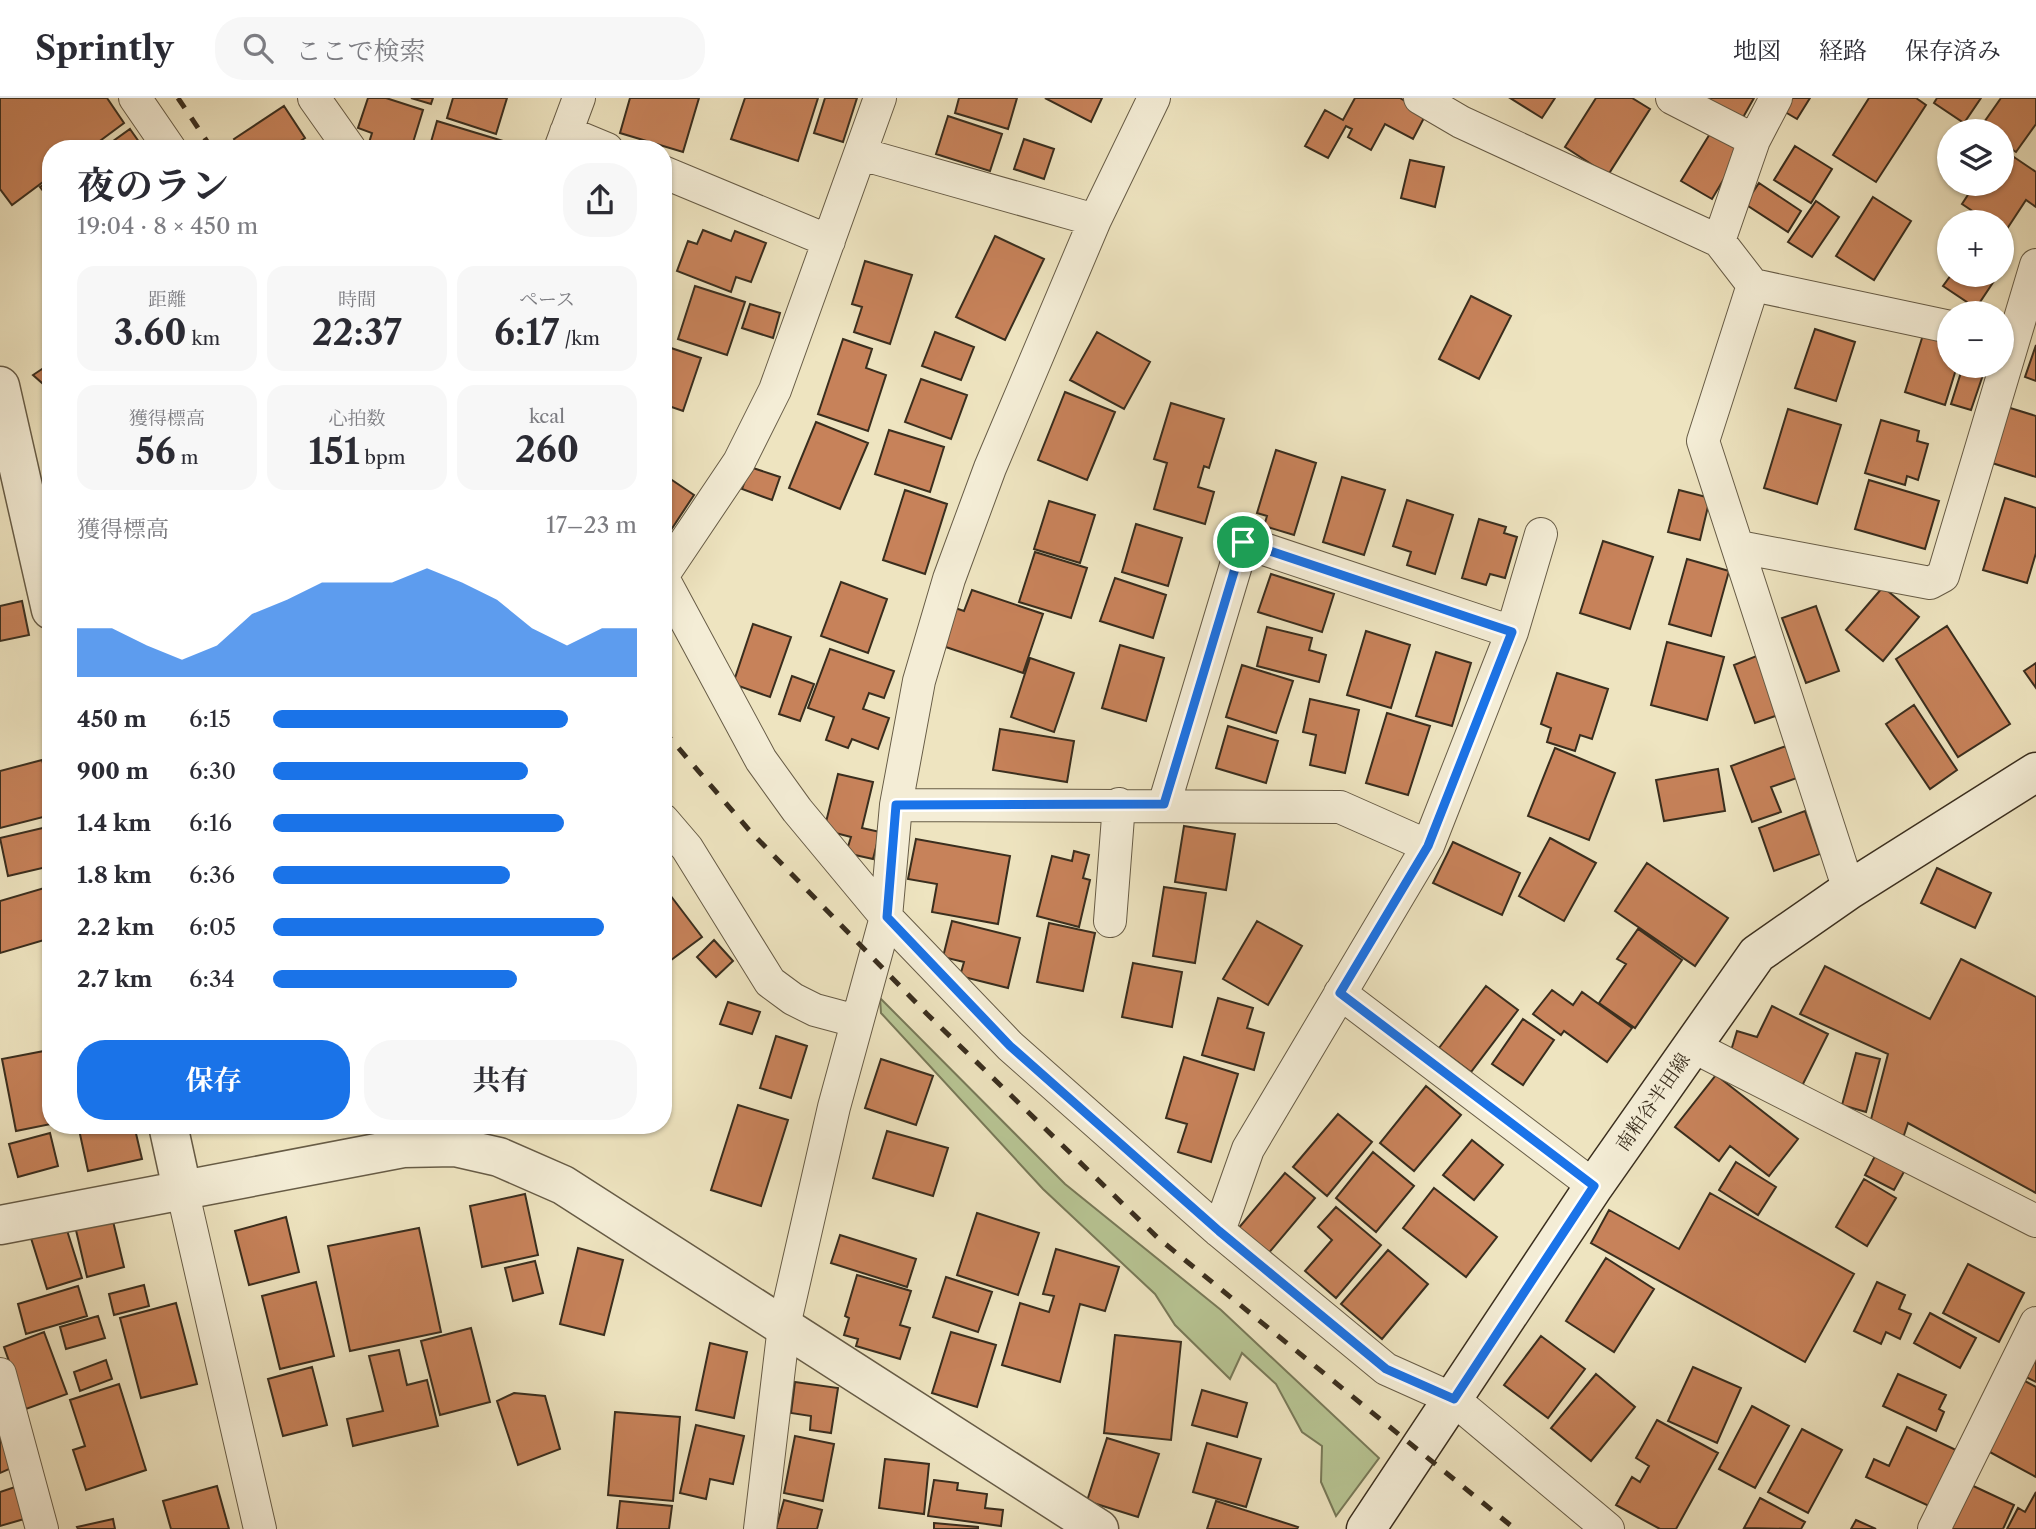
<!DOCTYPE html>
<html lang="ja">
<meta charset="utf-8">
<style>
:root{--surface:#fff;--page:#f7f7f7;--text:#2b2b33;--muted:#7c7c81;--line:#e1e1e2;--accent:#1a73e8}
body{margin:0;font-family:"Libre Caslon Text","Noto Serif JP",serif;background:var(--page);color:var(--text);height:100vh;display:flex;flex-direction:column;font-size:26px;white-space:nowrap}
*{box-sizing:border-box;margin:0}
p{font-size:23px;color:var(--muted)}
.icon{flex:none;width:38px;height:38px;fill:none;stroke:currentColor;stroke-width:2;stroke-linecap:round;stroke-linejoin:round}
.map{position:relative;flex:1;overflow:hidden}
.details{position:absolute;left:42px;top:42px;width:630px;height:994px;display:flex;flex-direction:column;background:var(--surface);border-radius:28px;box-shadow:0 2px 5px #0004}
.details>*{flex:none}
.tools{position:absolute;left:1937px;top:21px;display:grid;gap:14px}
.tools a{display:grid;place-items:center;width:77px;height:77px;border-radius:50%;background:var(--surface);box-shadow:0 2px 5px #0004;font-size:35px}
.pin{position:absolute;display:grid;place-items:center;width:60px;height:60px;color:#fff;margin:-30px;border:4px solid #fff;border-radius:50%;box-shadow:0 2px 7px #0007}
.round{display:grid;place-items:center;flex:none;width:74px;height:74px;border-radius:28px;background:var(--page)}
.summary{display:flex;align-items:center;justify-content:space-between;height:119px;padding:0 35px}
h1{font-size:38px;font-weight:700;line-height:52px}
.figures{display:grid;grid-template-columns:repeat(3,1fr);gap:10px;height:119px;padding:7px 35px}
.figures div{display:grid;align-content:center;border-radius:18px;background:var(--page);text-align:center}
.figures b{font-size:35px;font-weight:700}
.figures small{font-size:19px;font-weight:400}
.figures p{font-size:19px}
.chart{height:196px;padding:14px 35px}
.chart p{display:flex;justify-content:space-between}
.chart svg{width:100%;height:126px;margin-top:7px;fill:var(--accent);opacity:.7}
.button{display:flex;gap:14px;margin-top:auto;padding:14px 35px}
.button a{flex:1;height:80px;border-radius:28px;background:var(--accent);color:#fff;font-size:28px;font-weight:700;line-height:80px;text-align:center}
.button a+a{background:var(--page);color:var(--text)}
ul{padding:0 35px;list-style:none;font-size:23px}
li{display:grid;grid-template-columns:112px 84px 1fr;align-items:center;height:52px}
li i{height:18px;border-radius:9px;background:var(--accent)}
header{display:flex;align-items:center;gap:42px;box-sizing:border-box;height:98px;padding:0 35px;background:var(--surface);border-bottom:2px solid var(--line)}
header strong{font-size:33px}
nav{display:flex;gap:38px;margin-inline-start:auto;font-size:24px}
.search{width:490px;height:63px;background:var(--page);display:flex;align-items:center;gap:18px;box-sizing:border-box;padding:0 24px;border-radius:28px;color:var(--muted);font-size:26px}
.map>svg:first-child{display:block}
.green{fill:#b7c493;stroke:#787958;stroke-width:2}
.building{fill:#c7825a;stroke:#3a2e1e;stroke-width:2}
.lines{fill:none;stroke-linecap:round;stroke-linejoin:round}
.minor-casing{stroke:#675c46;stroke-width:34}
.tertiary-casing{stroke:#675c46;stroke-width:41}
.secondary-casing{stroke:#3a2e1e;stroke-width:41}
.minor{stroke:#f4edd6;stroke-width:32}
.tertiary{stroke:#f4edd6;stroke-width:38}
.secondary{stroke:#f4edd6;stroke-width:38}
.rail{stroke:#3a2e1e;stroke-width:5;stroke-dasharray:12 12;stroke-linecap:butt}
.route-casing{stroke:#fff;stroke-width:14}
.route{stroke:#1a73e8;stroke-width:9}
.labels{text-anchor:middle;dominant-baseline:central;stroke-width:7;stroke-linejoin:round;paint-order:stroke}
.street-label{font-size:19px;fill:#3a2e1e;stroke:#f4edd6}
</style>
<header>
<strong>Sprintly</strong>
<div class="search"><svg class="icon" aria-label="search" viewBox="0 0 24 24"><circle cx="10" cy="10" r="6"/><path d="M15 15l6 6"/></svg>ここで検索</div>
<nav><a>地図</a><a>経路</a><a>保存済み</a></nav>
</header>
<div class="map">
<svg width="2036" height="1431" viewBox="0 0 2036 1431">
<rect width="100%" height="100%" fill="#eee4c0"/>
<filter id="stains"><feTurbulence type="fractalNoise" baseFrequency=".00286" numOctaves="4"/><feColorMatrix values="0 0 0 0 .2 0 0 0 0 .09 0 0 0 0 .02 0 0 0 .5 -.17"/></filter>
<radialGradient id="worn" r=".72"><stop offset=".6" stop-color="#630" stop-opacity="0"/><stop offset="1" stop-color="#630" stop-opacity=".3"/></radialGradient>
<path class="green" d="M880,900L1065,1086L1221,1212L1379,1360L1336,1418L1321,1384L1322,1348L1302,1334L1276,1286L1242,1255L1230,1281L1175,1227L1155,1196L1043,1091L881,915Z"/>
<path class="building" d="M0,0H107L124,25L89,51H51V78L12,107L0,91Z
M368,0H386L423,12L411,51H367L372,35L358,30Z
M411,0H433L431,6Z
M453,0H507L496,36L447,20Z
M630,0H699L683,54L620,35Z
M745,0H818L798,63L731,41Z
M825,0H857L843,44L814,35Z
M959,0H1017L1008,31L955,15Z
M1045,0H1102L1091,24Z
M1355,0H1400L1426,16L1413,41L1385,26L1371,52L1348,39L1352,31L1346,28L1328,60L1305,48L1325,12L1343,22Z
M1510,0H1555L1542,20Z
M1596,0H1632L1650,11L1608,77L1565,49Z
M1700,0H1754L1741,23Z
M1787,0H1810L1797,21L1780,11Z
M1869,0H1916L1926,7L1876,84L1833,57Z
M1937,0H1981L1964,25L1934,5Z
M2001,0H2036V26L2016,54L2002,45V33H1985L1980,30Z
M284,8L305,40L288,51H240L234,41Z
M948,18L1002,36L990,73L936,56Z
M437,23L503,43L501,51H429Z
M130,31L144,51H102Z
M1711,34L1741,52L1712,101L1681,83Z
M1024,41L1054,51L1044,81L1014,71Z
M1795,48L1832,71L1811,105L1774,82Z
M2002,51L2036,74V109L2026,102L2005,134L2002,124H1989L1962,106L1975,86H2002Z
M1410,62L1444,69L1435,109L1401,100Z
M51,82V103L40,89Z
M1759,85L1801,113L1788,134L1745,106Z
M1873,99L1911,123L1874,182L1836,158Z
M1816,103L1839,119L1812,159L1788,144Z
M703,132L731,143L735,133L766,145L751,184L736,179L731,194L677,173L688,143L697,146Z
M995,138L1044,161L1005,242L956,219Z
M2002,152L2011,157L2002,171Z
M865,163L912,177L890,246L854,234L862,209L852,206Z
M1951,177H1998L1976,210L1943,188Z
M695,188L745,204L727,257L678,241Z
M1471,198L1511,218L1479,281L1439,261Z
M750,206L780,215L773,240L742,230Z
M1815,231L1855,244L1836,303L1795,290Z
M935,234L974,249L961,282L922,268Z
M1097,234L1150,264L1124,311L1070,282Z
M1923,237L1950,245V268H1957L1945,307L1905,294Z
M843,241L872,251L866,270L886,277L868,333L818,316Z
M2036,247V283L2025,279Z
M665,248L701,260L683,313L663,306Z
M51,265V293L33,277Z
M1963,268H1986L1971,312L1951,306Z
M921,281L967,297L951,341L905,324Z
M1065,294L1115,314L1087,382L1038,362Z
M1171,305L1224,321L1209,370L1204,368L1198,389L1214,394L1205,426L1154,411L1167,365L1154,361Z
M2007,309L2036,318V379L1989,364Z
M1788,311L1841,327L1817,406L1764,390Z
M1881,322L1919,333L1917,343L1928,346L1918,382L1907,378L1905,387L1865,375Z
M816,324L868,345L840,411L789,390Z
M889,332L944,349L930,394L875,376Z
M1276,352L1316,365L1294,437L1264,428L1267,418L1257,415Z
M750,369L780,379L772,402L742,391Z
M1342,379L1385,392L1364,457L1323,444Z
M669,380L694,397L667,438L663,435V388Z
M1869,382L1939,403L1925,451L1855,431Z
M905,392L947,406L925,476L883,462Z
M1679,392L1710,400L1700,442L1668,434Z
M2005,400L2036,410V455L2027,485L1983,472Z
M1407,402L1453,417L1435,476L1407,467L1411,454L1393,448Z
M1049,403L1095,417L1080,465L1034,451Z
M1479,421L1506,429L1504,435L1517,439L1505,480L1490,476L1486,487L1462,480Z
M1136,426L1182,440L1168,488L1122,474Z
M1603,443L1653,459L1630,531L1580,515Z
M1035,454L1087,470L1071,520L1019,504Z
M1687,461L1729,473L1711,538L1669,526Z
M1271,476L1334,496L1322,534L1258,514Z
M1115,480L1166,497L1153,540L1100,523Z
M841,484L887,501L868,555L821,538Z
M1883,489L1919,519L1883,563L1846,532Z
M972,492L1043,516L1023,575L934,545L946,507L964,513Z
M22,503L29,537L0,543V508Z
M1816,508L1839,573L1806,585L1782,520Z
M753,526L791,539L770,599L733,586Z
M1947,528L2010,626L1958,659L1896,561Z
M1267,529L1312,540L1309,552L1326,557L1319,584L1257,568Z
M1366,533L1410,547L1391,610L1347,597Z
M1667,544L1724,559L1707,622L1651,607Z
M1120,547L1164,560L1146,623L1102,610Z
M830,551L894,573L884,600L869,595L863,611L889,620L878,651L852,641L848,650L826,642L834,619L808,610Z
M1436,554L1471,565L1452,628L1416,618Z
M1759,557L1781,616L1755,625L1734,567Z
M1030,560L1074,575L1054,634L1011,619Z
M2036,565V590L2024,573Z
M1242,567L1293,583L1276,635L1226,619Z
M1557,575L1608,591L1592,641L1580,637L1575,653L1547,644L1551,630L1541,626Z
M792,578L814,586L800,623L779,616Z
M1310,601L1359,612L1345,675L1310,667L1316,637L1303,634Z
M1914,607L1957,672L1930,691L1886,626Z
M1387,615L1430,628L1408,697L1366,685Z
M1228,628L1278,643L1266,685L1216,670Z
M1000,631L1074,643L1067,684L993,672Z
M1786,648L1797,680L1771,689L1781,714L1752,724L1731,668Z
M1555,650L1615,675L1589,742L1528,718Z
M42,662L51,695V717L0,730V673Z
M1718,671L1725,713L1664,723L1656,682Z
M838,676L873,684L862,730L880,734L873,761L846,755L851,739L824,732Z
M1805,713L1820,756L1774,773L1759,730Z
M51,728V768L8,778L0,740Z
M1184,728L1235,736L1226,792L1175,784Z
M1550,740L1596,765L1564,823L1519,798Z
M916,741L1010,758L998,826L932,814L937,786L908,781Z
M1453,744L1520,775L1502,817L1433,785Z
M1074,753L1089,757L1083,780L1090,782L1079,829L1037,818L1052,758L1072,763Z
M1647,765L1728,820L1695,868L1615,813Z
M1937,770L1991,795L1975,830L1921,805Z
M51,788V840L0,855V803Z
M664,789L702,839L663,868V790Z
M1164,789L1206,795L1195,865L1153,858Z
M952,823L1020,840L1008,890L960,878L964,864L943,859Z
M1257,823L1302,848L1268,907L1223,881Z
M1049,825L1095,835L1083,893L1037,884Z
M1638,831L1682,862L1635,930L1599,905L1626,866L1617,861Z
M714,842L733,863L716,879L697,859Z
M1961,861L2036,899V1095L1908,1025L1902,1043L1868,1033L1888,956L1800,916L1825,868L1930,921Z
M1133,865L1182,874L1172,929L1122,919Z
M1486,888L1518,912L1471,974L1439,950Z
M1552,892L1573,907L1582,894L1632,930L1607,964L1564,933L1561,937L1533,916Z
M1218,900L1253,910L1247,930L1264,935L1254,972L1202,957Z
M728,904L760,914L752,936L720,926Z
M1772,908L1828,936L1800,992L1730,956L1737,933L1757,939Z
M1523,921L1554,942L1523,987L1492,966Z
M776,938L807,948L791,1000L760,990Z
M44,953L45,962L51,961V1026L16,1033L2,961Z
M1856,955L1880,961L1866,1014L1842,1007Z
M1184,959L1238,976L1211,1064L1178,1054L1187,1026L1166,1020Z
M881,961L933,978L916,1027L865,1010Z
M1716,977L1798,1041L1769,1078L1730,1048L1719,1063L1675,1029Z
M1426,988L1461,1017L1414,1073L1380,1045Z
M738,1007L788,1022L761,1108L711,1092Z
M1338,1016L1372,1044L1327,1098L1293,1069Z
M78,1027H134L142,1061L88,1073Z
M517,1027H543L541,1034Z
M887,1033L948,1050L933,1098L873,1080Z
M50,1035L58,1068L18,1079L9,1046Z
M1472,1042L1503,1067L1474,1102L1443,1077Z
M1373,1054L1414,1088L1376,1134L1336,1100Z
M1876,1056L1905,1072L1894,1092L1865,1077Z
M1736,1064L1776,1089L1758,1117L1719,1092Z
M1285,1075L1315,1100L1267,1157L1237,1132Z
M1864,1081L1896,1100L1867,1148L1836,1129Z
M1434,1090L1497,1139L1466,1179L1403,1130Z
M1710,1095L1854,1176L1805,1264L1591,1145L1609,1112L1679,1151Z
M525,1096L538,1157L482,1169L470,1108Z
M1336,1109L1381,1147L1336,1200L1305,1173L1332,1142L1318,1129Z
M977,1115L1039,1135L1018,1197L957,1177Z
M112,1119L124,1169L87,1179L75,1128Z
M286,1119L299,1174L249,1187L235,1133Z
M65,1126L82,1180L47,1191L30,1137Z
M419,1130L441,1234L350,1253L328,1148Z
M840,1137L916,1161L907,1189L831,1165Z
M578,1150L623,1162L604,1237L560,1226Z
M1056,1151L1119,1169L1105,1213L1080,1206L1060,1284L1002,1267L1020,1205L1049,1214L1054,1198L1043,1196Z
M1388,1152L1428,1186L1382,1241L1341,1206Z
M1606,1160L1654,1191L1614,1254L1566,1223Z
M535,1163L543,1195L513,1203L505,1170Z
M1968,1166L2024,1195L1999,1244L1943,1215Z
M857,1177L911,1193L900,1227L910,1230L900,1261L856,1248L858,1241L844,1237L849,1220L845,1218Z
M946,1179L992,1194L978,1234L933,1219Z
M316,1184L334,1258L280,1271L262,1198Z
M1877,1184L1905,1197L1899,1211L1911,1216L1900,1241L1886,1234L1881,1246L1854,1233Z
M144,1187L149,1208L114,1217L109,1196Z
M78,1188L87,1218L26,1236L18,1206Z
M176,1205L197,1286L141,1300L120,1220Z
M1930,1215L1976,1240L1960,1270L1914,1245Z
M98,1218L105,1240L66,1251L60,1229Z
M471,1230L490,1304L440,1317L421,1243Z
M44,1234L67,1296L26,1311L4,1249Z
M951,1234L996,1247L977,1309L932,1295Z
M1115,1237L1181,1244L1171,1342L1104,1335Z
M1541,1238L1585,1271L1548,1320L1504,1287Z
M710,1245L747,1254L734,1320L696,1312Z
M399,1252L407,1287L427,1282L438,1328L353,1348L347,1321L383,1313L369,1258Z
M2036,1260V1284L2026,1279Z
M106,1262L112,1281L80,1293L74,1274Z
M312,1269L327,1327L283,1338L268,1281Z
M1693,1269L1741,1290L1717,1345L1668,1323Z
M1596,1276L1635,1309L1591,1363L1551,1330Z
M1898,1276L1946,1297L1939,1311L1944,1314L1936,1333L1883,1308Z
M2023,1282L2036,1289V1379L1986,1352Z
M795,1284L838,1290L831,1335L810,1332L811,1318L791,1315Z
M119,1286L146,1372L86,1392L73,1352L85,1348L70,1302Z
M1202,1292L1247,1305L1237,1339L1192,1327Z
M514,1295L545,1298L560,1351L518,1367L497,1303Z
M1752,1308L1789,1328L1755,1390L1719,1371Z
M615,1314L680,1319L673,1403L608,1397Z
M1657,1322L1718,1355L1676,1431H1660L1616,1407L1632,1379L1640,1384L1649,1368L1636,1360Z
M696,1327L744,1338L733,1386L710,1381L706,1401L680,1395Z
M1907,1329L1956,1352L1929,1408L1866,1379L1874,1361L1889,1368Z
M0,1330L16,1368L0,1375Z
M1802,1331L1842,1352L1808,1415L1768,1394Z
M795,1338L834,1346L823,1403L784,1395Z
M1107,1340L1159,1356L1138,1419L1087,1403Z
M1207,1345L1261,1361L1246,1409L1193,1394Z
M885,1361L929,1366L924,1416L879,1410Z
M934,1382L958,1385L957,1392L987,1396L985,1410L1003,1412L1001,1428L928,1418Z
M1969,1386L2014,1407L2003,1431H1948Z
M21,1387L31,1419L0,1428V1394Z
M217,1388L229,1431H171L163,1403Z
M2036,1394V1431H2007L2018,1410L2025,1414Z
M1760,1400L1805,1424L1801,1431L1744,1430Z
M784,1402L822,1412L817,1431H776Z
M620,1403L672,1408L669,1431H617Z
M1216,1403L1298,1429L1297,1431H1207Z
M113,1421L115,1431H78L77,1429Z
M1856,1422L1876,1431H1851Z
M934,1425L978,1429V1431H934Z"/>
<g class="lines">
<defs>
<path id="minor" d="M135,0L170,51
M314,0L350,51
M1420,0L1461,24L1719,143L1753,187L1703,343L1849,792
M1672,0L1754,42
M566,34L607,51
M560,51L579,0
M861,56L1095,122
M663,74L829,143
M1719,143L1754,42L1776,0
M1753,187L1950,229
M1739,449L1930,485L1943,478L2036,167
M663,477L739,364L775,292L880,0
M663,480L761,662L797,712L886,819L1010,948L1219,1133L1386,1271L1453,1301L1608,1431
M896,707L1340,709L1428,748
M1164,707L1243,444L1512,534
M663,722L687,750L770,884L793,901L815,912L856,923
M1110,823L1119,706
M1340,895L1594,1088
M1692,948L2036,1123
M182,1091L260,1431
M1219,1133L1248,1051L1428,748L1512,534L1541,436
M0,1276L42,1431
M760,1431L784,1228L834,1009L886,819L896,707L919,583L949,481L990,370L1095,122L1154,0
M1934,1431L2036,1225"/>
<path id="tertiary" d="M0,288L51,512
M168,1027L182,1091
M0,1127L403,1050L455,1049L499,1059L563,1087L1099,1431"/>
<path id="secondary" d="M1366,1431L1594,1088L1757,856L1849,792L2036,674"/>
</defs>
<use href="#minor" class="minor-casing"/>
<use href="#tertiary" class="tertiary-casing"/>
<use href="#secondary" class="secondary-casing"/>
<use href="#minor" class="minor"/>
<use href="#tertiary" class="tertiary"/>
<use href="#secondary" class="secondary"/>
<path class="rail" d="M178,0L212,51
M663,632L749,732L927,916L1158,1140L1515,1431"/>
</g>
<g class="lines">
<defs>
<path id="route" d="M1243,444L1512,534L1428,748L1340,895L1594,1088L1454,1301L1386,1271L1219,1133L1010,948L887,819L896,707L1164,706Z"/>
</defs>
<use href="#route" class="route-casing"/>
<use href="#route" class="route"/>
</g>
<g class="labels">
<g class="street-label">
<text transform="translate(1653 1004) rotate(-55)">南粕谷半田線</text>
</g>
</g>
<rect width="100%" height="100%" filter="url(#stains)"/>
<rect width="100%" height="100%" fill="url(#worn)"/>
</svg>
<div class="tools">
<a><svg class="icon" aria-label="layers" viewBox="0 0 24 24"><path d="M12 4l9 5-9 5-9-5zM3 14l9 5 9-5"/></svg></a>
<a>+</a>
<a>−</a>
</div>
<div class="pin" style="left:1243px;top:444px;background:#1e9e55"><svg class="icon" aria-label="arrive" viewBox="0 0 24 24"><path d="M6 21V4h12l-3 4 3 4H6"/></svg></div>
<section class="details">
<div class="summary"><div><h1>夜のラン</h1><p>19:04 · 8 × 450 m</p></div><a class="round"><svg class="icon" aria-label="share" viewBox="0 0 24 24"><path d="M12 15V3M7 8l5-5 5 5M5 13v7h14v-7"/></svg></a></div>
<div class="figures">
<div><p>距離</p><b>3.60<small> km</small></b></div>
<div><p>時間</p><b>22:37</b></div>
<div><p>ペース</p><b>6:17<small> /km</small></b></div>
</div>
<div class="figures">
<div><p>獲得標高</p><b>56<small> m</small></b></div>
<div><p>心拍数</p><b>151<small> bpm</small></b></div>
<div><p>kcal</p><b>260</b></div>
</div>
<div class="chart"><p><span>獲得標高</span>17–23 m</p>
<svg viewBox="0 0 160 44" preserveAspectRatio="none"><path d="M0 44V27L10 27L20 33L30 38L40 33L50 22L60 17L70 11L80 11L90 11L100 6L110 11L120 17L130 27L140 33L150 27L160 27V44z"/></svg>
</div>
<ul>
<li><b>450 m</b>6:15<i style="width:81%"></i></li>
<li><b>900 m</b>6:30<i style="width:70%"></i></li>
<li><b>1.4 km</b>6:16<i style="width:80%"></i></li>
<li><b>1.8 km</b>6:36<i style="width:65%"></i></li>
<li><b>2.2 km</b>6:05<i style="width:91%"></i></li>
<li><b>2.7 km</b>6:34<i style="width:67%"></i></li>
</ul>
<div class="button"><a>保存</a><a>共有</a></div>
</section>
</div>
